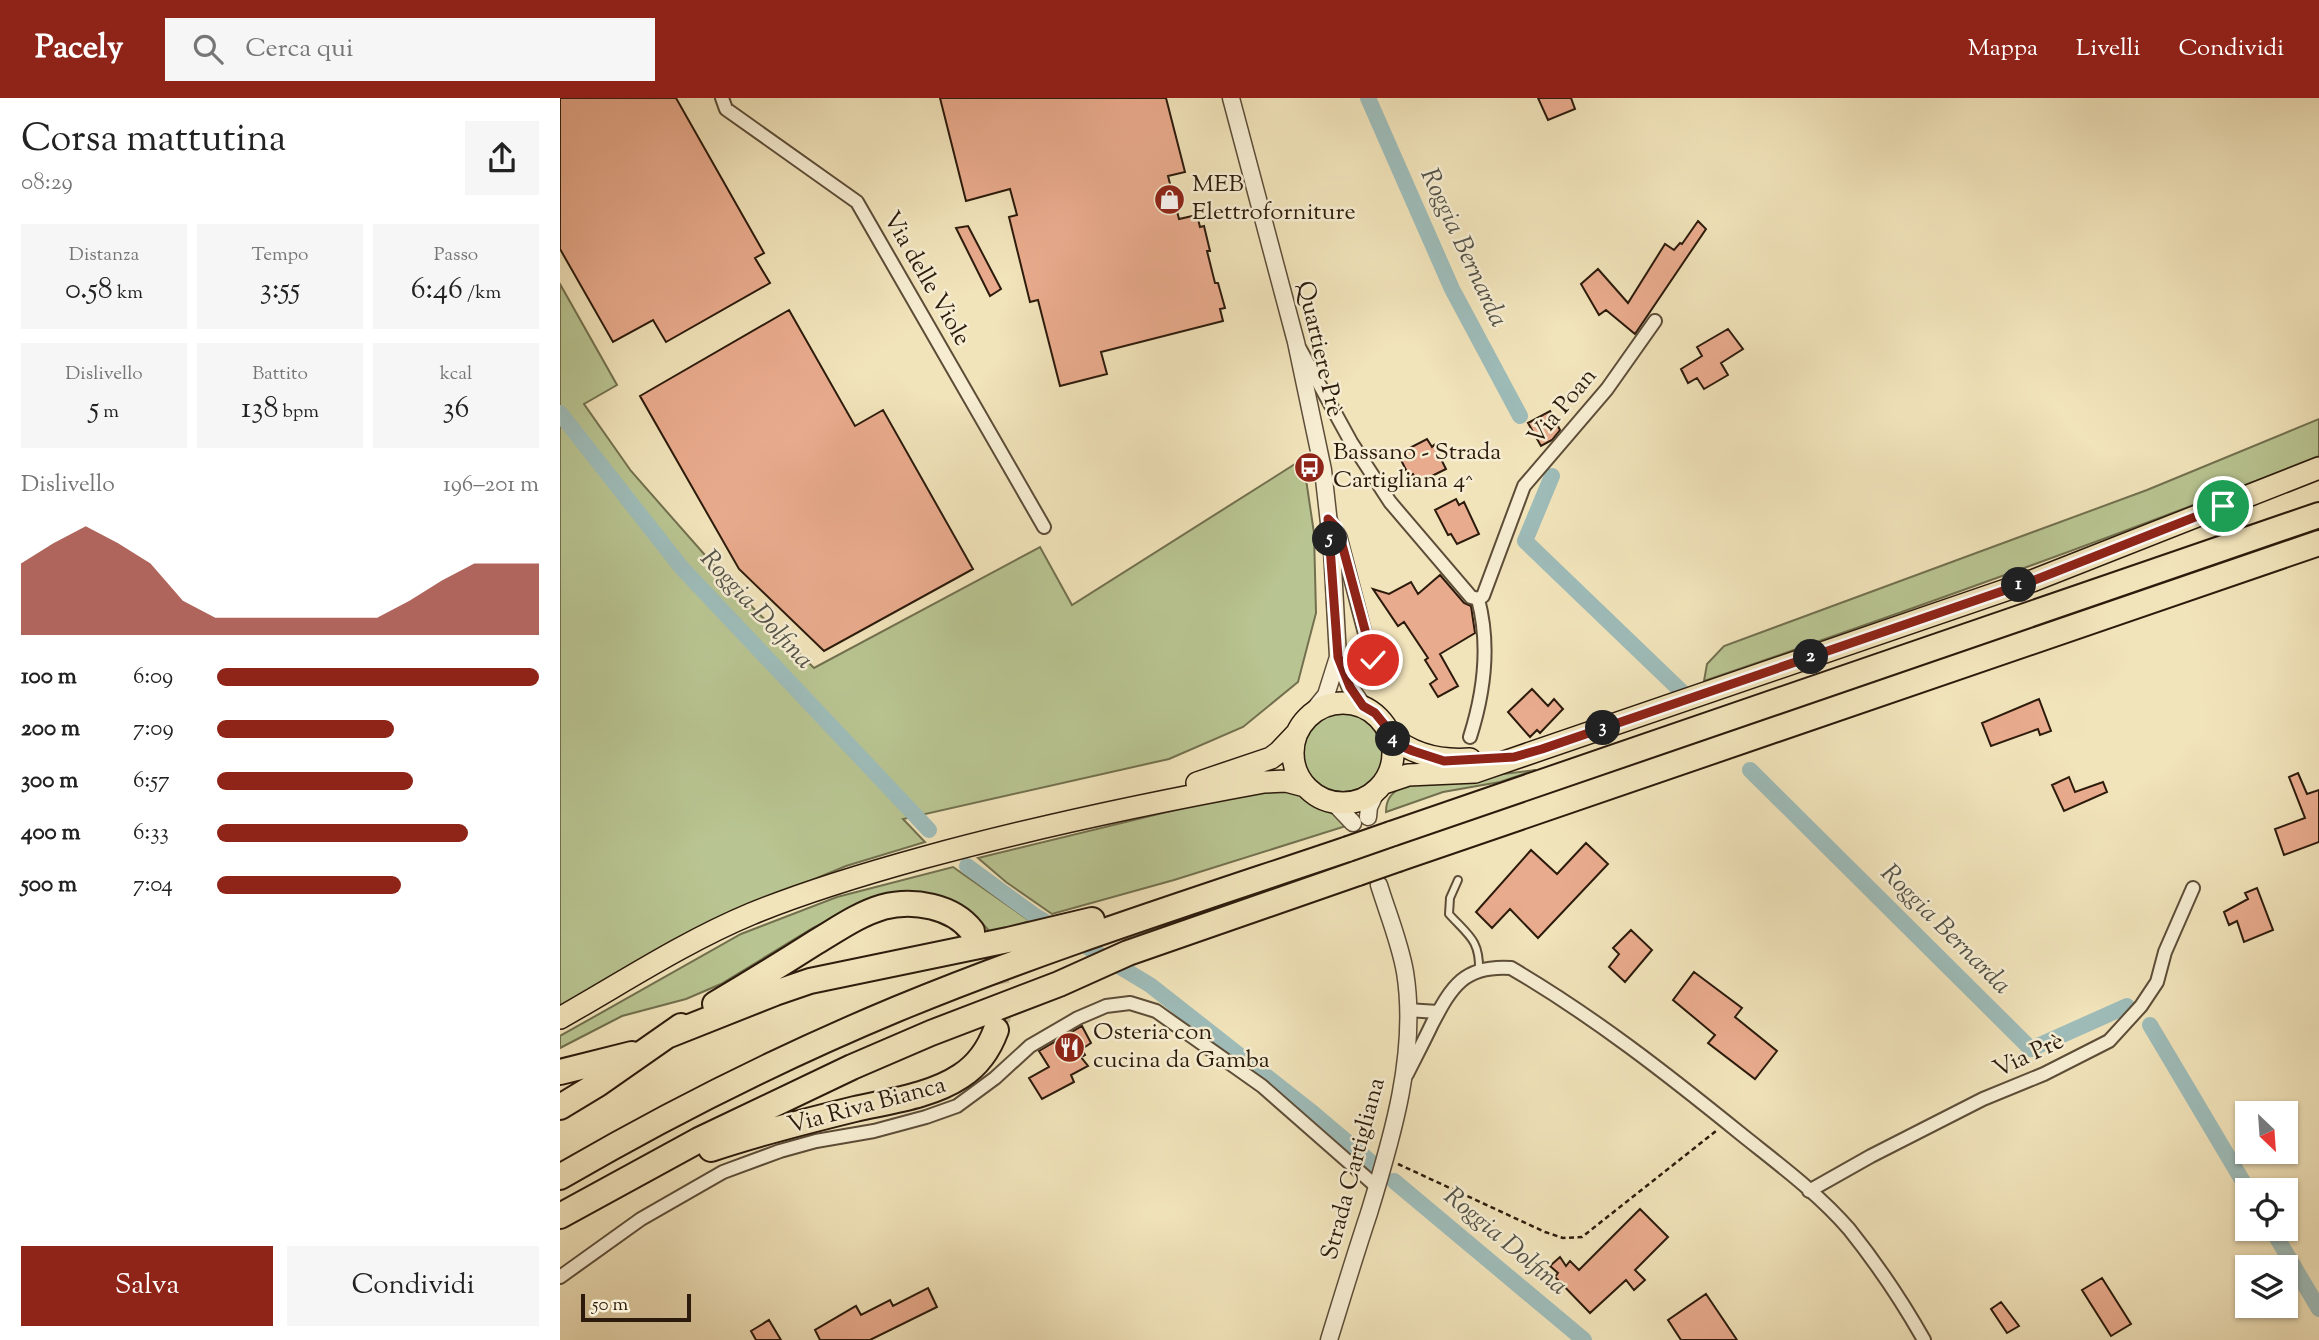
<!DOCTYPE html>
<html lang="it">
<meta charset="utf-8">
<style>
:root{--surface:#fff;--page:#f6f6f6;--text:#222;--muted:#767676;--accent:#8f2418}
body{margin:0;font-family:"Sorts Mill Goudy",serif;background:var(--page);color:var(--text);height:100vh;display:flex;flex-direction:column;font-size:26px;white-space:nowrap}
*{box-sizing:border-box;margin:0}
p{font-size:23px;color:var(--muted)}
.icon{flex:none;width:38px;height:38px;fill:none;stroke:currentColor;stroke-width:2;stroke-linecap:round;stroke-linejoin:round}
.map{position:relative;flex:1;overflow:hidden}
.sheet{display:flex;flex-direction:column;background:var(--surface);width:560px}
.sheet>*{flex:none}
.needle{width:46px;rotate:155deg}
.controls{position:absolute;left:1675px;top:1003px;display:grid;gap:14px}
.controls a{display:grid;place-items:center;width:63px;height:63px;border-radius:0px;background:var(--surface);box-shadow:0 2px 5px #0004;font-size:35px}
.scale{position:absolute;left:21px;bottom:18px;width:110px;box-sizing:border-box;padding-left:7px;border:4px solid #2c1b0c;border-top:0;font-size:19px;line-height:24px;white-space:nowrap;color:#2c1b0c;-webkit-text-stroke:5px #f6edd2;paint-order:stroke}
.pin{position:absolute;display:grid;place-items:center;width:60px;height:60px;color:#fff;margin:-30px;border:4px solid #fff;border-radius:50%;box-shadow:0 2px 7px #0007}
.km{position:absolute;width:35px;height:35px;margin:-18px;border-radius:50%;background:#222;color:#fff;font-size:19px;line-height:35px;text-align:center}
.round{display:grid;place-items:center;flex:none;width:74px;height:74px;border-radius:0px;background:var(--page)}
.head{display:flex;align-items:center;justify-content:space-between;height:119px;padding:0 21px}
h1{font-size:38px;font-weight:600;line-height:52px}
.metrics{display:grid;grid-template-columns:repeat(3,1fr);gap:10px;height:119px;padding:7px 21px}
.metrics div{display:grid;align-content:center;border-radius:0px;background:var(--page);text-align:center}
.metrics b{font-size:30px;font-weight:600}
.metrics small{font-size:19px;font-weight:400}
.metrics p{font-size:19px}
.chart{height:196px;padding:14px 21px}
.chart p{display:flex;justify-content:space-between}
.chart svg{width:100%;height:126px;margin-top:7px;fill:var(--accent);opacity:.7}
.cta{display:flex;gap:14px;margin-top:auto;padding:14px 21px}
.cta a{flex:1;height:80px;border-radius:0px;background:var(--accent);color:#fff;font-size:28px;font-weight:600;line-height:80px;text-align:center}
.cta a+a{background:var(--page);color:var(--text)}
ul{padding:0 21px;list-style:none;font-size:23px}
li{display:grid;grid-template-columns:112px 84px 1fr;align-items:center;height:52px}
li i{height:18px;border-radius:9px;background:var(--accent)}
header{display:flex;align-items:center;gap:42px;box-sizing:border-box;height:98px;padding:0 35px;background:var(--accent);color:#fff}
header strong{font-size:33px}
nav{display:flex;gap:38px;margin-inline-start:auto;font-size:24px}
.search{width:490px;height:63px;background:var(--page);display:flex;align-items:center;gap:18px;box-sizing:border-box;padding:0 24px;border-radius:0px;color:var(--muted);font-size:26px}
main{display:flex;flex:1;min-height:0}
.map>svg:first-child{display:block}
.green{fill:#b8c491;stroke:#72704e;stroke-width:2}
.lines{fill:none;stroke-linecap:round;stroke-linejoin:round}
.canal{stroke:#9ebcb9;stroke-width:16}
.building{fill:#e9ab8d;stroke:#2c1b0c;stroke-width:2}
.motorway-tunnel{stroke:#cabb97;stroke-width:24;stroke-dasharray:24 12;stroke-linecap:butt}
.service-casing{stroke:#5d4d38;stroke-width:10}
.minor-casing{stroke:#5d4d38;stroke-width:16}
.tertiary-casing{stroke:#5d4d38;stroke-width:19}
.primary-casing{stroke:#2c1b0c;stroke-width:24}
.motorway-casing{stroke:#2c1b0c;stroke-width:28}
.path{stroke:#2c1b0c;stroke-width:2.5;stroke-dasharray:5 3.5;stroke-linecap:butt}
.service{stroke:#f6edd2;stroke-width:6}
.minor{stroke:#f6edd2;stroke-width:12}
.tertiary{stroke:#f6edd2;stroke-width:16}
.primary{stroke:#f1e3ba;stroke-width:21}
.motorway{stroke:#f1e3ba;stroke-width:24}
.motorway-bridge-casing{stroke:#2c1b0c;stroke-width:28;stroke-linecap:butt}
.motorway-bridge{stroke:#f1e3ba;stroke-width:24}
.route-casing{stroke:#fff;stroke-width:14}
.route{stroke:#8f2418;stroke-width:9}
.labels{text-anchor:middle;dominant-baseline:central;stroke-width:5;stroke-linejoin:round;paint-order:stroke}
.poi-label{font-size:24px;fill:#2c1b0c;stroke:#f6edd2;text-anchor:start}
.street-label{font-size:24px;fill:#2c1b0c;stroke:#f6edd2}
.water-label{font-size:26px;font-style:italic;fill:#545349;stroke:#f6edd2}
</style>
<header>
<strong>Pacely</strong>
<div class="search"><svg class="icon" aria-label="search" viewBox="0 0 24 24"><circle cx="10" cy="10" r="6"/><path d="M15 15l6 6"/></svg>Cerca qui</div>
<nav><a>Mappa</a><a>Livelli</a><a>Condividi</a></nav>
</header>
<main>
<section class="sheet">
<div class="head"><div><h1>Corsa mattutina</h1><p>08:29</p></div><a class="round"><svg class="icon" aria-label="share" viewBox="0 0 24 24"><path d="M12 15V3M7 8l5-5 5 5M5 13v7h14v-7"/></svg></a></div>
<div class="metrics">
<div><p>Distanza</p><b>0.58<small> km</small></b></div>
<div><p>Tempo</p><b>3:55</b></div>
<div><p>Passo</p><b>6:46<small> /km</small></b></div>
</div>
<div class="metrics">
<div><p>Dislivello</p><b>5<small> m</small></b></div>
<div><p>Battito</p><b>138<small> bpm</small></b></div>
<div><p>kcal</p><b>36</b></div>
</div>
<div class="chart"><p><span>Dislivello</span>196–201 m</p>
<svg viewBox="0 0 160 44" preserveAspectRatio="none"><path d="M0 44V19L10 12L20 6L30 12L40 19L50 32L60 38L70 38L80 38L90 38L100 38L110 38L120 32L130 25L140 19L150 19L160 19V44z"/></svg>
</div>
<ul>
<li><b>100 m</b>6:09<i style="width:100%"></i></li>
<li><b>200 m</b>7:09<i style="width:55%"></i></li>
<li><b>300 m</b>6:57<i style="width:61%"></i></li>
<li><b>400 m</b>6:33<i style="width:78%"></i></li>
<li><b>500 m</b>7:04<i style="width:57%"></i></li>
</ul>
<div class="cta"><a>Salva</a><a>Condividi</a></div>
</section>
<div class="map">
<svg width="1759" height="1242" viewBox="0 0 1759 1242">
<rect width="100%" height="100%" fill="#f1e3ba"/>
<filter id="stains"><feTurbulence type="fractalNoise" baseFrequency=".00286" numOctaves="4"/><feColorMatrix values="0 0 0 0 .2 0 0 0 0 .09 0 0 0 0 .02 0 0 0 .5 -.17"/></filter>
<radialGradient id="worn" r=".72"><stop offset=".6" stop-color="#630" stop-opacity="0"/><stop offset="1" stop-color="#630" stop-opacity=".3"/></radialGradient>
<path class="green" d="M0,186L57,287L24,306L71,373L181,498L254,570L480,449L512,507L743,361L754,435L756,515L738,584L683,629L609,661L343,721L365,744L286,768L149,825L0,908Z
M1759,321V358C1556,439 1351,512 1144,583L1147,566L1164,548L1587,392Z
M743 654a40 40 0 1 1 80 0a40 40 0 1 1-80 0Z
M976,672L940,684L883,694L826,714C826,700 832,695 843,688Z
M701,691H738L755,705L779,718L786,728L614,782L492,816L446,784L418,760Z
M393,769L470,823L431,835L421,824L389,802L290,812L253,830L161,886L126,901L62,918L0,950V938L181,836L277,799Z"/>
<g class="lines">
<path class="canal" d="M808,0L892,191L960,318
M0,315L121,469L369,732
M992,378L965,443L1121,593
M1190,672L1471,951L1567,908
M407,768L474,817L590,887L753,1015L818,1070
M1590,927L1688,1092
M834,1083L1024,1242
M1711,1130L1759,1211"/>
</g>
<path class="building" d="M0,0H116L204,155L195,160L210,185L106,244L93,222L53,244L0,151Z
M380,0H606L625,74L608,78L619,121L637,117L640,129L644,128L650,153H647L655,185H658L665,210L660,211L663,223L541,254L547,276L500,288L478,202L470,204L449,119L457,117L450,91L406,103Z
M978,0H1011L1015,11L988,22Z
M1138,123L1146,131L1075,236L1046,212L1039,217L1021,186L1038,171L1068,205L1105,146L1114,152L1120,145L1122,146Z
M408,128L441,191L430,198L396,130Z
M229,212L295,328L323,312L413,471L264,553L179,471L80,298Z
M1168,231L1183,251L1161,265L1168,277L1144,291L1137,280L1128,285L1121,271L1142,258L1137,249Z
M990,313L1000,332L992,342L981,348L968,325Z
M867,341L872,349L874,347L886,371L858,385L853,376L849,378L838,356Z
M896,401L899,407L904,404L919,436L897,446L891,436L888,437L875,412Z
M880,477L904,505L911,508L915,535L880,556L898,588L878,599L870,586L877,581L865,562L868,560L844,524L838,528L813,491L829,496L851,484L858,496Z
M972,591L988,608L994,601L1003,611L980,635L977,632L970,639L948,614Z
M1479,601L1491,633L1480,637L1478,631L1431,648L1422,625Z
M1738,675L1747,696L1759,692V744L1724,757L1715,731L1745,720L1729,679Z
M1509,679L1515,694L1543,684L1547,694L1504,713L1492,687Z
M1026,745L1048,766L978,840L950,811L932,830L916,814L971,752L997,776Z
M1697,790L1713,832L1684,844L1677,823L1669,827L1664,814L1688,801L1685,795Z
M1071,832L1092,852L1065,884L1049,869L1059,856L1053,850Z
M1134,874L1182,910L1175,919L1217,953L1195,981L1148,945L1155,937L1113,902Z
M522,928L531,945L522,951L525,957L521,959L528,968L511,977L514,984L482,1001L469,980L489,969L479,953Z
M1080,1111L1108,1139L1075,1172L1085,1182L1074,1192L1066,1182L1030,1215L995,1179L998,1175L990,1168L1000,1159L1006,1168L1010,1163L1019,1172Z
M1542,1180L1571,1226L1551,1238L1522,1192Z
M368,1190L377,1209L310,1242H260L255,1232L296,1208L301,1217L330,1202L333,1208Z
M1146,1196L1177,1242H1121L1108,1222Z
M1441,1204L1459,1228L1447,1235L1431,1211Z
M209,1222L221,1242H196L191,1233Z"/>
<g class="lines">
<path class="motorway-tunnel" d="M412,833C433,863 445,891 437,928"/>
<defs>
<path id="service" d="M898,782L890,800L889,816C908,837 920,842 919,872"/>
<path id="minor" d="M162,0L166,11L297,104L484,429
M740,251L791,344L830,404L911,499L918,501L923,498L964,388L1047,291L1095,223
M770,422L780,439L810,555L818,565L832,562
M910,639C924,595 930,546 918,501
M847,912L878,914
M847,976C855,960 864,943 872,926C892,888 904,867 951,870C1033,918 1107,976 1181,1036C1217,1065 1258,1095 1289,1131C1317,1166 1342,1203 1364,1242
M1249,1093L1311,1058L1423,1001L1484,976L1549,943L1581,908L1597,884L1605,854L1633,790
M0,1179L81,1121L163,1074L220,1053L256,1043L314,1033L366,1019L397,1008L435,980L470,948L518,920L546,908L570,905L596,913L702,988L817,1089"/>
<path id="tertiary" d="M671,0L736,244L763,372L772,452L778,559L766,597L749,618
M778,559L790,589L803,608
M773,704L793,725
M808,719L809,709L817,692
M769,1242C782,1200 795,1157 809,1115C832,1040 858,954 845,874C840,845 828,816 819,787"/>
<path id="primary" d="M733 655a50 50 0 1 1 100 0a50 50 0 1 1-100 0Z
M831,638C854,658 881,663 910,661
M637,685L711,660L719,654L736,636
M824,685L848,677L915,674L1472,483L1759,370
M0,920C62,885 124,844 191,816C247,793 304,776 362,760C475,729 589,705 704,684L726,683L745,688"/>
<path id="motorway" d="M831,736L1759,417
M838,761L1759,445
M155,906C189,886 223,865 256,844C278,831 299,816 323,809C353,801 393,808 412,833
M109,937L215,895L250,883L448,842L532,822
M0,974L72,956
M0,1009L38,986L121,928
M151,1051C198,1035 246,1023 295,1011C330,1003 371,998 401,978C418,967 429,951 436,932
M0,1079C108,1016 222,959 337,911C485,850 637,802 788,751
M0,1118L139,1042L292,969L371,935L499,886L568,855L798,775"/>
</defs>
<use href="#service" class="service-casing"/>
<use href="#minor" class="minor-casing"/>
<use href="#tertiary" class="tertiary-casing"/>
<use href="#primary" class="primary-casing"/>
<use href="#motorway" class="motorway-casing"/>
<path class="path" d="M838,1066L985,1134L1003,1140L1022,1139L1156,1033"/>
<use href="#service" class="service"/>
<use href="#minor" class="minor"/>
<use href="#tertiary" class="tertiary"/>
<use href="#primary" class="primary"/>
<use href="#motorway" class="motorway"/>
<defs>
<path id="motorway-bridge" d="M788,751L831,736
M798,775L838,761"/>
</defs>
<use href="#motorway-bridge" class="motorway-bridge-casing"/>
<use href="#motorway-bridge" class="motorway-bridge"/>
</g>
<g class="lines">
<defs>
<path id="route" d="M813,562L780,439L776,429L768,421L778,559L790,589L803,608L815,615L824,626L831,638L841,648L853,653L884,663L954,659L982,651L1472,483L1663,408"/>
</defs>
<use href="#route" class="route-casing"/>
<use href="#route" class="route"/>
</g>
<defs>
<symbol id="shop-disc" viewBox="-11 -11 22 22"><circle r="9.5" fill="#8f2418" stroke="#f6edd2"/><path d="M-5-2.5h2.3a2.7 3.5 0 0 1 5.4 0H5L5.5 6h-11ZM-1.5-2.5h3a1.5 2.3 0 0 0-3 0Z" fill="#fff"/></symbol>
<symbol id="bus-disc" viewBox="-11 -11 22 22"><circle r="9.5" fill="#8f2418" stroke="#f6edd2"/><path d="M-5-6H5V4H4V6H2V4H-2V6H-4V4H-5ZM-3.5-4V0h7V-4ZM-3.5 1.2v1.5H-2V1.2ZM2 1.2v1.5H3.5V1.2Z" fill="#fff"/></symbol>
<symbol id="restaurant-disc" viewBox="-11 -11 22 22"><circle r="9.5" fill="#8f2418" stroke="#f6edd2"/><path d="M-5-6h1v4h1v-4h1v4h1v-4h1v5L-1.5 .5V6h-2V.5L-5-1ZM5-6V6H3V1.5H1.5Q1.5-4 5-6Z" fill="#fff"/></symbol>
</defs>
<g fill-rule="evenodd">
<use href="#shop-disc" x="592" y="84" width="35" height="35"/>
<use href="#bus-disc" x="732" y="352" width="35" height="35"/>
<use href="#restaurant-disc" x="492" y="932" width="35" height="35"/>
</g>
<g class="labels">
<g class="poi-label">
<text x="632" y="87">MEB<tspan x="632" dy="28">Elettroforniture</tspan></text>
<text x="773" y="355">Bassano - Strada<tspan x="773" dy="28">Cartigliana 4^</tspan></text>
<text x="533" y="935">Osteria con<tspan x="533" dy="28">cucina da Gamba</tspan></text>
</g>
<g class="street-label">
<text transform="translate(366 181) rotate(60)">Via delle Viole</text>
<text transform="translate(759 251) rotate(77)">Quartiere Prè</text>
<text transform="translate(1003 309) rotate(-50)">Via Poan</text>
<text transform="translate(1469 958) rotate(-25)">Via Prè</text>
<text transform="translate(307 1008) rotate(-15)">Via Riva Bianca</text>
<text transform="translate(794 1071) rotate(-75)">Strada Cartigliana</text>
</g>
<g class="water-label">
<text transform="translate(903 150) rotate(65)">Roggia Bernarda</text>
<text transform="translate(196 512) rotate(47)">Roggia Dolfina</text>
<text transform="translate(1385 832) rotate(45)">Roggia Bernarda</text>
<text transform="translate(945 1144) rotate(40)">Roggia Dolfina</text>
</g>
</g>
<rect width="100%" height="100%" filter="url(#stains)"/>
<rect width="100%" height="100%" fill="url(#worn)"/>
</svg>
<div class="controls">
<a><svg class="needle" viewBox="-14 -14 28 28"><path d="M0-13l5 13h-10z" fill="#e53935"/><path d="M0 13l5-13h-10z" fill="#767676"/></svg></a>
<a><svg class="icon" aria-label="locate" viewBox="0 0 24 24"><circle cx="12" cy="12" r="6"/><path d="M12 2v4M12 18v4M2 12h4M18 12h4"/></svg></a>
<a><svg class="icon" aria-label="layers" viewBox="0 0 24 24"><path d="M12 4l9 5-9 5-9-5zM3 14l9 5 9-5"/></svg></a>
</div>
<div class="scale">50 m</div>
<div class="pin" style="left:1663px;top:408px;background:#1e9e55"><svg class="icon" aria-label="arrive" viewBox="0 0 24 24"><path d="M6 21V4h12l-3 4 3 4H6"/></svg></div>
<div class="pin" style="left:813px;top:562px;background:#d93025"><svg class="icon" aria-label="check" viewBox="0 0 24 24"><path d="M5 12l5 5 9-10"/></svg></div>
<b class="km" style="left:1459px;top:487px">1</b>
<b class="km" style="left:1251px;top:559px">2</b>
<b class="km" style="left:1043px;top:630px">3</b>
<b class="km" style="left:833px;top:641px">4</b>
<b class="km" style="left:770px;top:441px">5</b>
</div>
</main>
